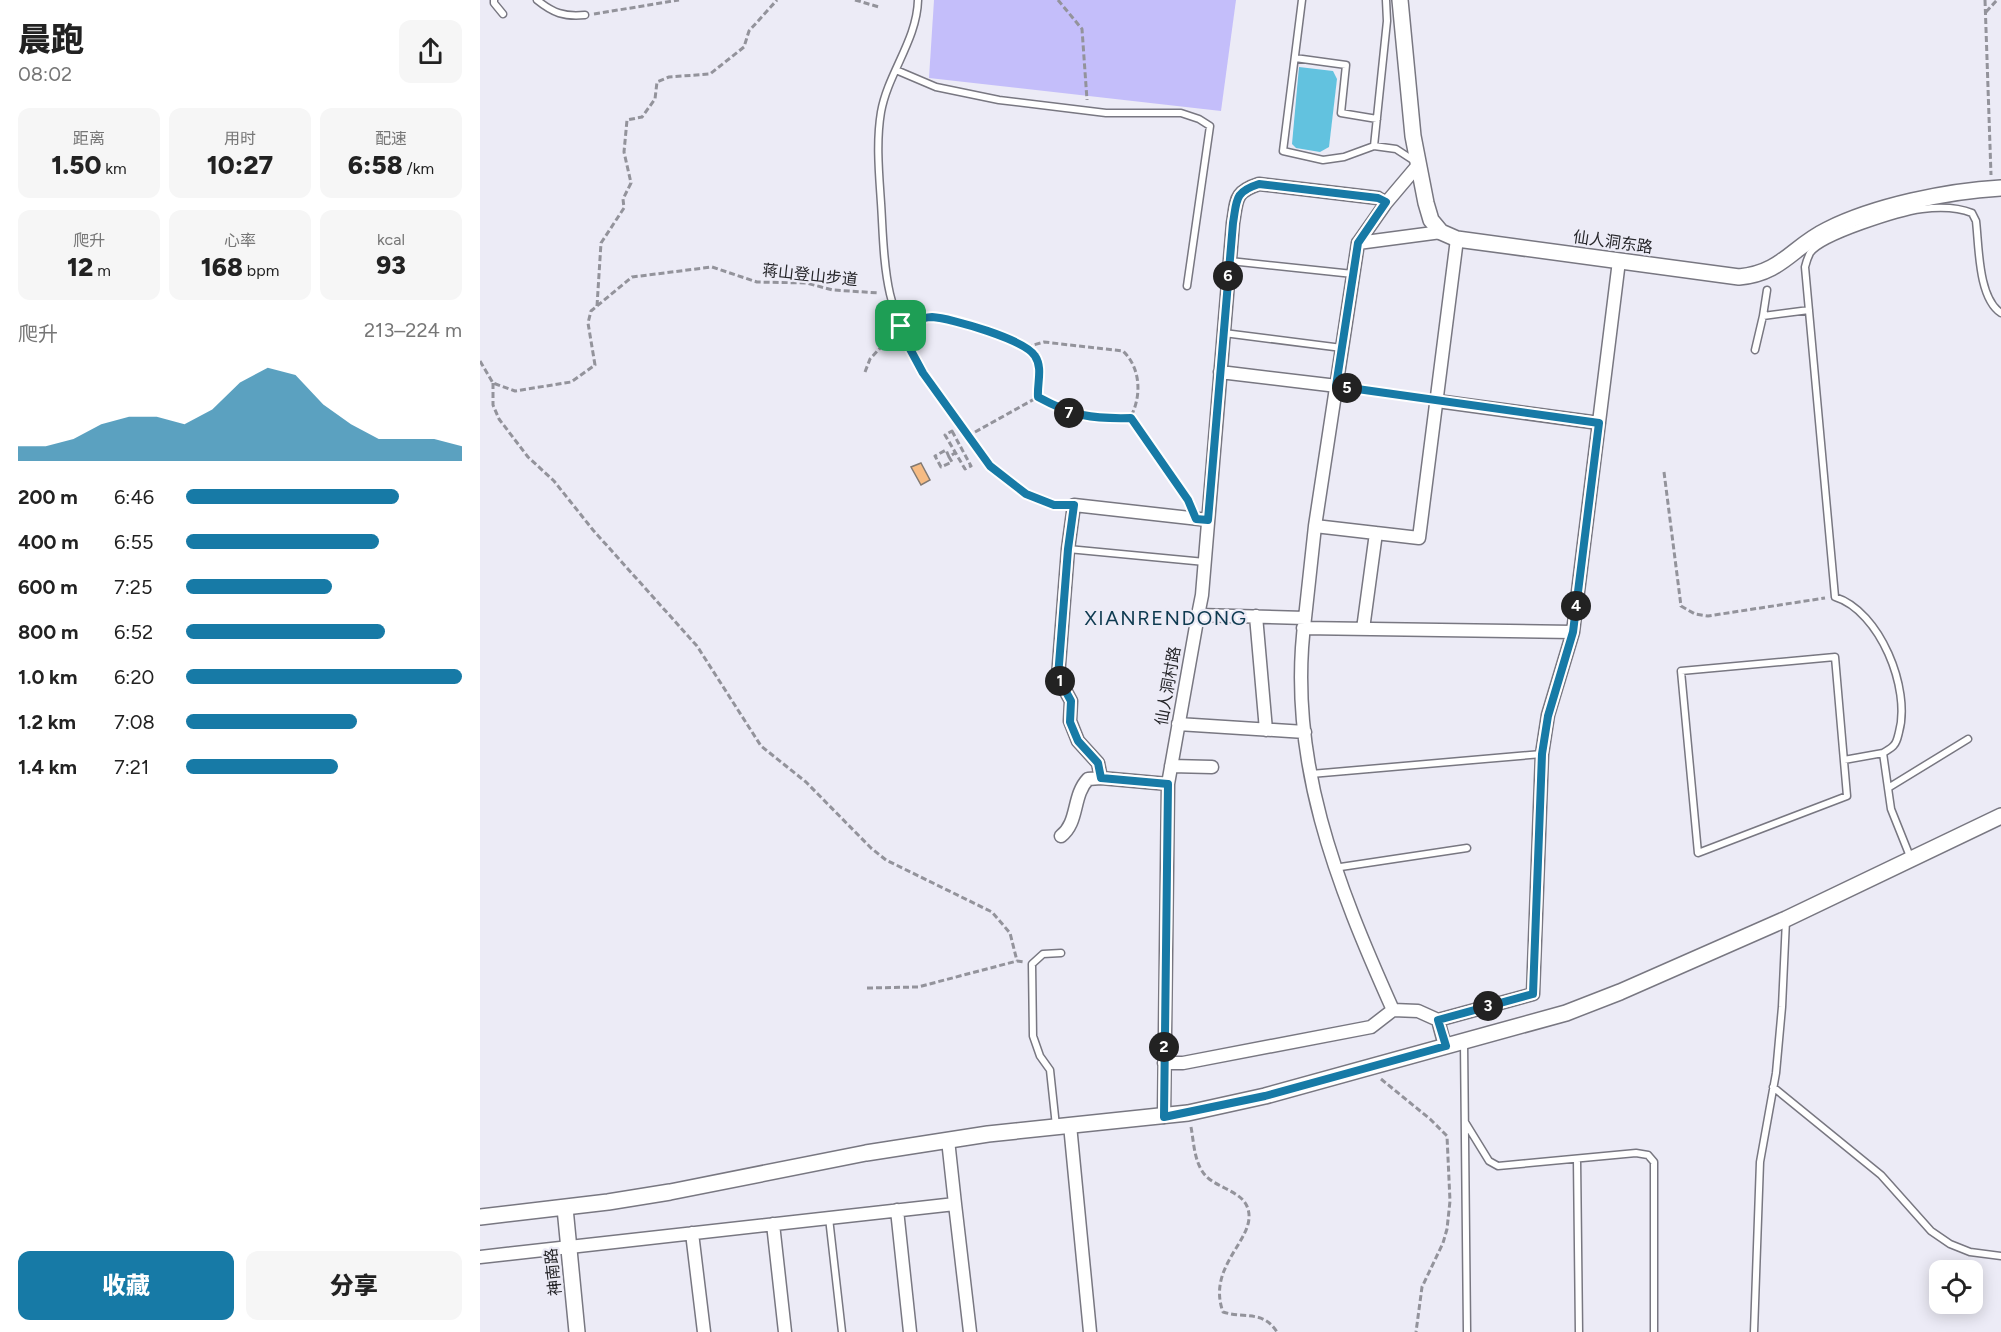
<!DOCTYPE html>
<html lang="zh">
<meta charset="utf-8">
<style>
:root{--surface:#fff;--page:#f6f6f6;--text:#222;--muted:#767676;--accent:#177aa6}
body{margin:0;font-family:Figtree,"Noto Sans SC",sans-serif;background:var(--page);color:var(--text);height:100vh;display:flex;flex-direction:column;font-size:22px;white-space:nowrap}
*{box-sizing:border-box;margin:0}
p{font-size:20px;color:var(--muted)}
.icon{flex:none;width:33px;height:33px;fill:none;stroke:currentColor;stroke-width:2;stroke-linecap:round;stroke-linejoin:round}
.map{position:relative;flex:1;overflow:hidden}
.panel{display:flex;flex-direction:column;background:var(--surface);width:480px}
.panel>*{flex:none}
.tools{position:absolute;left:1449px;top:1260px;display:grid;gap:12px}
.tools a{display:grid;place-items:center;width:54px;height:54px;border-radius:12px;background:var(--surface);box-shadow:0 3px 15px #0003;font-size:30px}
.pin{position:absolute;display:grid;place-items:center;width:51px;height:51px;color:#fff;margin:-26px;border-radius:12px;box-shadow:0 3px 9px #0006}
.km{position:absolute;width:30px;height:30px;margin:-15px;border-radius:50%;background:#222;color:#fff;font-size:16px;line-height:30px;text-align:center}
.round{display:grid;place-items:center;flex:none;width:63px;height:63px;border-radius:12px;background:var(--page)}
.head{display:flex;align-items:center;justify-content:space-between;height:102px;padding:0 18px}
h1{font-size:33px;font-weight:800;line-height:45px}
.figures{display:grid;grid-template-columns:repeat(3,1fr);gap:9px;height:102px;padding:6px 18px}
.figures div{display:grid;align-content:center;border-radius:12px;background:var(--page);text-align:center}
.figures b{font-size:26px;font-weight:800}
.figures small{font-size:16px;font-weight:400}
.figures p{font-size:16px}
.chart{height:168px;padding:12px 18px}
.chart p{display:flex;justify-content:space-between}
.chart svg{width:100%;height:108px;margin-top:6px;fill:var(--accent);opacity:.7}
.action{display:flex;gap:12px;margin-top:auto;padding:12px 18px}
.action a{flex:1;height:69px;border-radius:12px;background:var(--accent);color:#fff;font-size:24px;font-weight:800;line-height:69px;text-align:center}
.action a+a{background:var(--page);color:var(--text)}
ul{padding:0 18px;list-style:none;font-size:20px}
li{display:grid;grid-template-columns:96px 72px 1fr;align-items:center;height:45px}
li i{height:15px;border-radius:8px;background:var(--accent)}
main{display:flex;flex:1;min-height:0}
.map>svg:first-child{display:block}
.green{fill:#c4befa}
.water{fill:#62c2df}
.building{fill:#f6bb83;stroke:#827972;stroke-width:1.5}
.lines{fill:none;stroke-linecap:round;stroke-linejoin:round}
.service-casing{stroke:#787781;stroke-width:9}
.minor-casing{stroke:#787781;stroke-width:15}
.tertiary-casing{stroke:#787781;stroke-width:18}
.path{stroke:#93939b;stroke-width:3;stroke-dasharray:6 3;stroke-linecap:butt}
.service{stroke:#fff;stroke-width:6}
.minor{stroke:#fff;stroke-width:12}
.tertiary{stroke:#fff;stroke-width:15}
.route-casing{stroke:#fff;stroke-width:12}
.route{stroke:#177aa6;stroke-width:8}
.labels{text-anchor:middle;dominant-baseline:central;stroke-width:4.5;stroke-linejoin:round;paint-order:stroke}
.street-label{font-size:16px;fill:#252529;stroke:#ecebf6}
.quarter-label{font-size:20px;letter-spacing:1.5px;fill:#0e3a50;stroke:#ecebf6}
</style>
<main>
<section class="panel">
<div class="head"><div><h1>晨跑</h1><p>08:02</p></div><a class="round"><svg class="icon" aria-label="share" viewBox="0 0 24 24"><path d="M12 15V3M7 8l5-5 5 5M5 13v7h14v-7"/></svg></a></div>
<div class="figures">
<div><p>距离</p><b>1.50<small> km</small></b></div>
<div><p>用时</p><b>10:27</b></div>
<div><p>配速</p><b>6:58<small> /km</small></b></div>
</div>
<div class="figures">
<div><p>爬升</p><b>12<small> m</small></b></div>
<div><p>心率</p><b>168<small> bpm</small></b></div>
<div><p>kcal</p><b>93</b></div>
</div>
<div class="chart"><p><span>爬升</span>213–224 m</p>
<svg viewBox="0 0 160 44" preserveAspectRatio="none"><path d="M0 44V38L10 38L20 35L30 29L40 26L50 26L60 29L70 23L80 12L90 6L100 9L110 21L120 29L130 35L140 35L150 35L160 38V44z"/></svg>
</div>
<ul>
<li><b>200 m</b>6:46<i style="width:77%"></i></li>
<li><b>400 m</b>6:55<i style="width:70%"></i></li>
<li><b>600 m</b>7:25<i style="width:53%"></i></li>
<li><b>800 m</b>6:52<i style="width:72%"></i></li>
<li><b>1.0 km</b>6:20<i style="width:100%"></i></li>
<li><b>1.2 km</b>7:08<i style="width:62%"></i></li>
<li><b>1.4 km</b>7:21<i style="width:55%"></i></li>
</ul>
<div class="action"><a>收藏</a><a>分享</a></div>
</section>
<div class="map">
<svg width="1521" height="1332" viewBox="0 0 1521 1332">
<rect width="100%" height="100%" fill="#ecebf6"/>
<path class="green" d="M454,0H756L741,111L449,78Z"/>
<path class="water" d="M819,67L853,71L857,79L849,147L840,152L816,148L812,144Z"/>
<path class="building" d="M441,463L450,480L441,485L431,467Z"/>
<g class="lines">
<defs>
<path id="service" d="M14,0V3L23,14
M57,0C73,13 84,17 105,15
M438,0C437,40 408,73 401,112C396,142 399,173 401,203C403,233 403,264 410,294C426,360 471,412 510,466
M822,0L803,151L843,160L864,157L894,146L916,149L936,162
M815,58L866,65L861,113L897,119
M416,70L456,87L519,100L626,113H701L719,119L730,126L707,286
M894,146L907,21L906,0
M750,261L873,274
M1283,316L1287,290
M744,333L862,348
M1275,350L1283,316L1329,310
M857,386L957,401
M588,549L725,562
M1355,657L1367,796L1218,853L1201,671Z
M1403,753C1406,751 1412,748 1414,745C1417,742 1418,736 1419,732C1431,689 1400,611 1355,597L1325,267C1326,263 1328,257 1330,253C1342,236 1420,212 1442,209C1458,207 1477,207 1492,213L1496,221C1499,246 1498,298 1521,313
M1364,760L1403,753L1411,809L1431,859
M831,774L1062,754
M1408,788L1488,739
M854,868L987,848
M984,1042L987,1332
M1293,1087L1401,1175L1451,1231L1470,1244L1490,1252L1521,1256
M985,1122L1009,1161L1018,1166L1156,1153L1168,1155L1174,1162V1332
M576,1126L570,1070L560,1056L553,1036L552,964L563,954L581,953
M1097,1159L1099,1332
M349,1218L362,1332
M1274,1332L1280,1162L1296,1073L1302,1007L1306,920"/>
<path id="minor" d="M878,243L906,203L939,164
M740,372L857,386
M957,401L1119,423
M835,526L939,538L977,239
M718,615L722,595L753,223C757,200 754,192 779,184L898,198L906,203
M776,616L786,730
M825,618C806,758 857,885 913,1010L938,1011L958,1020
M823,628L1093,632
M883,629L896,533
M698,724L825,732
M691,766L732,767
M621,778L618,763L598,741L590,721L591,701L578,677L588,549L594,505L728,520
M581,836C599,822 592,796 608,779L621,778L688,784
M965,1046L958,1020L1053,994L1062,754L1068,715L1093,632L1139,261
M684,1063H703L891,1027L913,1010
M684,1117L688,784L718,615L825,618L835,526L878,243L961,232
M590,1125L610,1332
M468,1140L475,1204
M417,1210L430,1332
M293,1224L305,1332
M212,1233L224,1332
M0,1257L475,1204L490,1332"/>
<path id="tertiary" d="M920,0L933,136L946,203L951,220L961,232L977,239L1259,277C1302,273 1312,247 1347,230C1395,206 1467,191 1521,188
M85,1208L97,1332
M0,1217L128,1202L190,1192L386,1153L508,1134L708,1113L785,1096L1086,1013L1140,992L1306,919L1521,816"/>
</defs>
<use href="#service" class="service-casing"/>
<use href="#minor" class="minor-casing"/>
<use href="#tertiary" class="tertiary-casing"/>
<path class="path" d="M375,0L399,7
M578,0L602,29L607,100
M1505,0L1511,175
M1506,12L1517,0
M114,14L199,0
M117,306L121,243L144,208L143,199L151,183L144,152L147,120L162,117L175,99L177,82L189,77L230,74L264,47L269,31L297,0
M429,324C436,321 445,317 452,317C471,318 546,340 555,356C563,367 557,384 558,397C593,416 611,419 650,418L710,506
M546,347L564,342L643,351C661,368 662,397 650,418
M0,361L13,383L35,391L91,382L115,365L108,323L111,311L152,277L232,267L277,282L326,283L353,290L399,293
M385,372L390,359L414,333
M13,383V405L19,419L48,457L74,481L113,530L217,646L281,746L326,782L391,848L406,860L512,912L530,933L537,961
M472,431L491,466L485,469L465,435Z
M495,432L558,397
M469,457L466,450L455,456L461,467L472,462L469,457L475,453
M518,472C537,487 557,504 583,505
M1184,472L1201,606L1215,614L1228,616L1345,598
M387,988L438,987L537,961L544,962
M901,1079L950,1119L967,1136L970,1201L967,1229L963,1243L942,1287L936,1332
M711,1127C714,1143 714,1162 725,1175C736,1188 763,1191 768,1209C777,1239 726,1265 743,1312C766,1319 783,1310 797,1332"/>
<use href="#service" class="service"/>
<use href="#minor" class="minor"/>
<use href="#tertiary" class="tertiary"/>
</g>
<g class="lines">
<defs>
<path id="route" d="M779,184L898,198L906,202L878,243L856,386L1119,423L1093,632L1068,716L1062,754L1053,994L958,1020L966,1046L785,1096L684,1117L688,784L621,778L618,763L598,741L590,722L591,701L578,677L588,549L594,505H574L546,494L510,466L443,373L429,347L421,326C430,323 442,317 452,317C471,318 546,340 555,356C563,368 557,383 558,397C593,416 611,419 651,418L708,500L716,519L728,520L753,223C757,200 754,192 779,184Z"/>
</defs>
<use href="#route" class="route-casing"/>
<use href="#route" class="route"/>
</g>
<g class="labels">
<g class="street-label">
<text transform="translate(1133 242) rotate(8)">仙人洞东路</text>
<text transform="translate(330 275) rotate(6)">蒋山登山步道</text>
<text transform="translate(688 686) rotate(-80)">仙人洞村路</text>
<text transform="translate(73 1272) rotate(-96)">神南路</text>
</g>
<g class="quarter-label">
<text x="686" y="618">XIANRENDONG</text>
</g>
</g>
</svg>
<div class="tools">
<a><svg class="icon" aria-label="locate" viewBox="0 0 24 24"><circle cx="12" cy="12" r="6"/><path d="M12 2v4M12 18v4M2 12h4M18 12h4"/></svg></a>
</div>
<div class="pin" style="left:421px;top:326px;background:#1e9e55"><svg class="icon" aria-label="arrive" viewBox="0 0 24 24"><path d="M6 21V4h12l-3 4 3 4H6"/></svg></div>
<b class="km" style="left:580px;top:681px">1</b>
<b class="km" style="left:684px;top:1047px">2</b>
<b class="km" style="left:1008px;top:1006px">3</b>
<b class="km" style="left:1096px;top:606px">4</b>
<b class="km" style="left:867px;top:388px">5</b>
<b class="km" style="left:748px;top:276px">6</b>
<b class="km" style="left:589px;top:413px">7</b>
</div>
</main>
